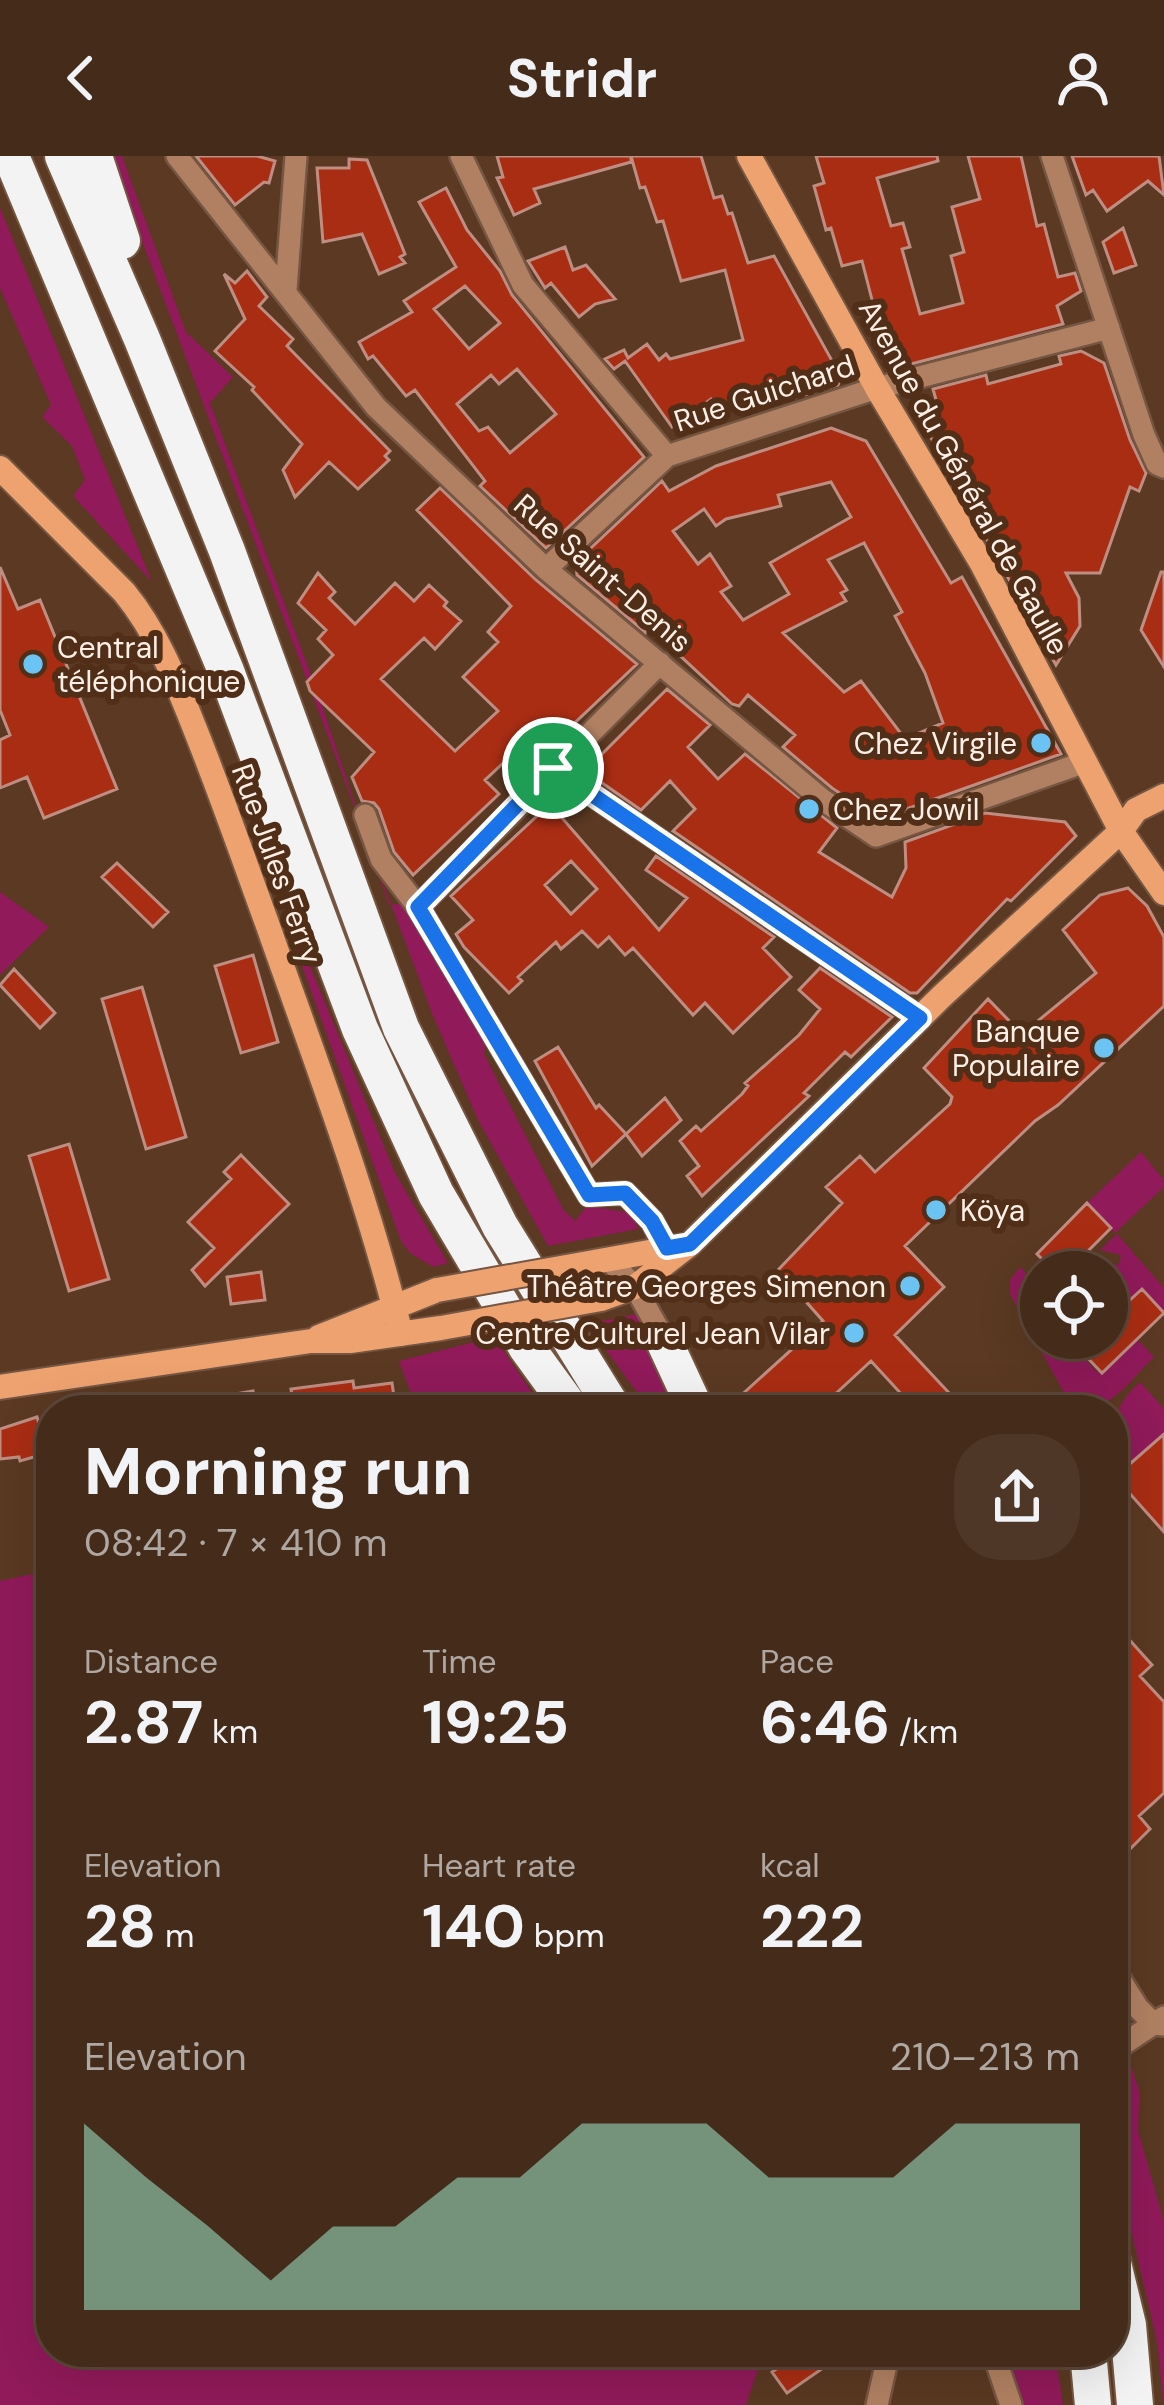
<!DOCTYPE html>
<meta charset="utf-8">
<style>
:root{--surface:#442b1a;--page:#4e3727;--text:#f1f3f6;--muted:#afa7a2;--line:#5c4739;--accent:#8abfa5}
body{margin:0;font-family:"DM Sans",sans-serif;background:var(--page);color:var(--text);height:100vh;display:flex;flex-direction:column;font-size:45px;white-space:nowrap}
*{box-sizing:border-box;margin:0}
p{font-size:39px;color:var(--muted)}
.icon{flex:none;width:66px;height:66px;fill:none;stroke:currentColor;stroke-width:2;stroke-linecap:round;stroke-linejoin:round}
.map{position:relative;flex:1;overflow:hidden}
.details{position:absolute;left:36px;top:1239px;width:1092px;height:972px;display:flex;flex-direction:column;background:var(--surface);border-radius:48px;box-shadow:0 12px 48px #0002,0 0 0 3px var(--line)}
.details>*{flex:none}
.controls{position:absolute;left:1020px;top:1095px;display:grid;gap:24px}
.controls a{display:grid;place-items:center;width:108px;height:108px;border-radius:50%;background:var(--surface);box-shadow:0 12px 48px #0002,0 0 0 3px var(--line);font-size:60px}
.pin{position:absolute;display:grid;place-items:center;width:102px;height:102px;color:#fff;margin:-51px;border:6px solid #fff;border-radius:50%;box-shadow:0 3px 12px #0007}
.round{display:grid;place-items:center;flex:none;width:126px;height:126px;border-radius:48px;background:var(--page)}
.head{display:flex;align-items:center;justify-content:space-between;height:204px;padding:0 48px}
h1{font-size:66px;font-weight:700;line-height:90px}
.stats{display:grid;grid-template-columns:repeat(3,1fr);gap:18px;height:204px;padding:12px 48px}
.stats div{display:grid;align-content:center}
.stats b{font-size:60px;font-weight:700}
.stats small{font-size:33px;font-weight:400}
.stats p{font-size:33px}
.chart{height:336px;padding:24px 48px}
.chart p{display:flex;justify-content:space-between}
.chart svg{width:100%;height:216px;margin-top:12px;fill:var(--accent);opacity:.7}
header{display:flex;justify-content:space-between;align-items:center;height:156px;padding:0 48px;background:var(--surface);font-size:54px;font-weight:700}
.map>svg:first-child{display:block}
.green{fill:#901a5a}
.building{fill:#a92d13;stroke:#be8e83;stroke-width:3;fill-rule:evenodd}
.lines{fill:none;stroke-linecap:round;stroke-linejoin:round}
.street-casing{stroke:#755642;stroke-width:26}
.secondary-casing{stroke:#755642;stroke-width:28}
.highway-casing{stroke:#755642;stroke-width:40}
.street{stroke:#b18062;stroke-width:21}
.secondary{stroke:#eea270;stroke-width:24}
.highway{stroke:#f3f3f3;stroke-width:36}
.secondary-bridge-casing{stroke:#755642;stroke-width:28;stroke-linecap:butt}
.secondary-bridge{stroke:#eea270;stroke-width:24}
.route-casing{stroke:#fff;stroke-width:24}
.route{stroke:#1a73e8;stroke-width:15}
.poi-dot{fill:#6ac3f2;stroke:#502e17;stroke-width:4.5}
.labels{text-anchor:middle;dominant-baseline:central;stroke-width:12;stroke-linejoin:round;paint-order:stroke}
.street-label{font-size:30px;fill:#fcefe7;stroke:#502e17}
.poi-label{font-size:30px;fill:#fcefe7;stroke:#502e17;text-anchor:end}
</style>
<header><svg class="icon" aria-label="back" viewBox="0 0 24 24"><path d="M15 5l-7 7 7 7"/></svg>Stridr<svg class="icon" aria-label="person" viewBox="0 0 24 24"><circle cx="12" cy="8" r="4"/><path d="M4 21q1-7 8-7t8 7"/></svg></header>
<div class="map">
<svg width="1164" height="2249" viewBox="0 0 1164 2249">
<rect width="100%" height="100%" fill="#5b3922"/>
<path class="green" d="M110,0H122L186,176L233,221L210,247L317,535L389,749L401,748L486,881L484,898L563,1053L575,1065L587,1050L632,1057L638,1073L548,1090L478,964L433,860Z
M0,52L1,54L152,426L73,340L85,324L72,290L42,261L51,249L0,132Z
M0,736L49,771L0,819Z
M290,777L298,781L395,1017L448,1107L433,1111L410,1097L401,1085Z
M1141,996L1164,1024V1031L1115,1077L1087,1047Z
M1117,1078L1164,1132V1156L1142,1134L1130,1144L1107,1116L1091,1104L1119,1109L1121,1099L1100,1094Z
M1020,1111L1041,1133V1182H1065L1097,1216H1103L1137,1183L1154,1201C1128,1226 1106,1264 1069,1246L1010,1138V1124Z
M638,1158L686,1254H650L587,1168Z
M494,1181L544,1254H417L399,1205Z
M1140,1226L1164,1253V1278L1115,1321C1108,1282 1109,1253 1140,1226Z
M51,1414V2196H764L746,2249H0V1425Z
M1132,1912L1140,1938L1138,1974L1164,2066V2249L1157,2186L1113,1996V1928Z
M1002,2196H1055L1063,2249H1021Z"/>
<path class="building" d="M196,0H257L275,5L269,27L264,26L235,49Z
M497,0H701L714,42L722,40L728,58L732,57L748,107L774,100L841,221L838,229L794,242L791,229L716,250L711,243L672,271L625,205L614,213L605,203L624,194L628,202L647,188L659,204L666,198L670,203L743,184L725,114L681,125L663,65L657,66L645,31L640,32L631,0V6L534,33L540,47L514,59L497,22L503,21Z
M816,0H937L938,5L877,22L891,70L903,67L910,91L902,93L920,158L963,147L951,100L964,96L952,51L980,43L968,0H1021L1037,70L1044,68L1058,121L1075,117L1081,135L1057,150L1063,168L896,212L874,172L879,171L862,105L842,110L831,72L826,74L814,30L824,27Z
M1072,0H1159L1164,39L1148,25L1107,55L1093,34L1086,39Z
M349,3L367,4L405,98L400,101L405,107L379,118L362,78L323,86L317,12H349Z
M446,32L467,74L500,115L512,139L644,301L546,392L480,330L485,325L415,234L406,240L373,200L368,203L359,186L412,156L404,145L456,111L419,46ZM465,130L500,167L469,193L434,153ZM517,213L556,258L510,297L488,271L479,275L457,248L491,219L499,228Z
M1123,72L1136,109L1114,117L1103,86Z
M565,91L573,114L586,109L615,143L595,148L579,161L551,127L545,132L528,105Z
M247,115L267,141L259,150L293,183L287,190L390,295L385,300L389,304L358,333L329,306L295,341L283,314L302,288L252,234L254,231L215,195L245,163L224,118L235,127Z
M1081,195L1104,207L1130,284L1146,317L1139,335L1130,331L1100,417H1066L1079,442L1080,470L1056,509L924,269L938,251L933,233L986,219L988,228L1061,208L1059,200Z
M831,272L866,285L951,427L962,421L1061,598L901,655L887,659L876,653L873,659L832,632L783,591L795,579L748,539L739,550L732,548L677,497L645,472V476L577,419L576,406L662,325L669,335L716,310ZM831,326L851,361L770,407L789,438L743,464L721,436L731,430L710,398L698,408L673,375L704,353L716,370L726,363L781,350L778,339ZM864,387L902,456L895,460L925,517L943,567L905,583L861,525L844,536L783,477L846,445L841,437L847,434L828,404Z
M440,332L536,424L637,508L529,610L515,596L485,624L499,638L413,719L394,696L379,653L374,647L362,645L352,621L374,596L310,535L307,526L333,499L318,483L326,474L298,447L318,417L335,436L329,442L355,468L395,427L414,445L429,429L447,446L444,450L461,465L435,493L424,482L381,523L455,595L498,555L463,521L498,486L488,476L511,450L417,354Z
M0,411L18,453L40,444L117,633L44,662L27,621L0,632V584L10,579L0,554Z
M1161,416H1164V511L1141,474Z
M667,533L710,569L688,591L718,623L745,598L837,672L819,696L892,741L906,712L905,686L985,657L1065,666L1076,680L1011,745L1007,743L917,837H910L673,675L695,653L670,625L641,654L585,615Z
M550,648L659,774L687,742L646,714L656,700L774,781L763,792L791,821L733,877L705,847L693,859L633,792L625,799L609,781L598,791L582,775L561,793L556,786L518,821L522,825L509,837L464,791L456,778L473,764L451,740ZM571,705L597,733L571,758L545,729Z
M117,707L168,756L153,771L102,721Z
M1128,732L1147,750L1164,781V850L1058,949L1035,965L905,1090L944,1131L895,1179L965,1254H916L871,1205L818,1254H725L823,1165L778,1114L842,1047L826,1031L860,1000L875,1016L950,948L952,941L924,912L988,843L1022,878L1096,817L1063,774L1100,739Z
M253,799L278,886L241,897L215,810Z
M820,812L892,861L851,901L845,896L804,937L809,940L702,1040L687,1020L699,1010L680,985L696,970L701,975L742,938L748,930L745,927L799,879L820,853L799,834Z
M14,813L55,857L40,872L0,829Z
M142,831L186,981L146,993L102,843Z
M558,891L596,952L599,949L626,978L665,942L681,964L642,1000L626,978L592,1010L535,905Z
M69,988L109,1123L69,1135L29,1000Z
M241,999L289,1048L205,1130L192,1114L214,1092L188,1066L231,1023L224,1016Z
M1087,1047L1111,1072L1085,1098L1103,1116H1055L1037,1098Z
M261,1116L265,1144L231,1148L227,1121Z
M1107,1121L1130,1144L1142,1133L1164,1157L1102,1217L1080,1194L1092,1182H1107Z
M353,1225L354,1232L392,1227L396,1254H294L291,1233Z
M253,1235L256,1254H201L200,1244Z
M37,1261L48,1297L20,1305L19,1301L0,1303V1273Z
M1164,1278V1376L1115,1321Z
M1126,1480L1152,1509L1140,1520L1164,1546V1637L1139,1660L1150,1673L1131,1692L1113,1672V1491Z
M801,2196H820L829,2208L787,2237L772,2216Z"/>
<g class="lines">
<defs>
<path id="street" d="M177,0L376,251L546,413L823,644L876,680L1085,606
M461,0L523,129L667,300
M1052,0L1144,279L1157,308L1164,311
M286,134L296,0
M546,413L667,300L877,232L1109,172
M660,507L418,751L589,1039L625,1037L652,1065L666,1092
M553,612L920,862
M365,659L381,703L418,751
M608,1103L635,1131L669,1192
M1113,1812L1138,1852L1154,1868L1164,1869
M1113,1895L1164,1861
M993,2196L1011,2249
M877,2249L889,2196"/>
<path id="secondary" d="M749,0L877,232L981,406L1121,675L1164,737
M0,312L124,436C157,476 176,525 195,573C221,638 244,704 268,770C315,904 367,1039 401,1178
M583,1108L682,1090
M601,1143L635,1131L690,1088L942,840L1121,675L1136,654L1164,640
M319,1181L437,1134
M0,1231L311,1185H350L441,1172"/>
<path id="highway" d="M11,0L226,515L360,873L436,1038L527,1192L572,1254
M63,0L142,183L227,395L401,872L500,1070L614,1254
M94,0L122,85
M664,1185L696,1254
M1113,2107L1128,2169L1135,2249
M1088,2196L1093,2249"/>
</defs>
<use href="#street" class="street-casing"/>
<use href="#secondary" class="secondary-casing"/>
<use href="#highway" class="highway-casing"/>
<use href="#street" class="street"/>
<use href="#secondary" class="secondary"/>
<use href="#highway" class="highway"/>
<defs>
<path id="secondary-bridge" d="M437,1134L583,1108
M441,1172L601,1143"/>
</defs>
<use href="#secondary-bridge" class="secondary-bridge-casing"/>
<use href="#secondary-bridge" class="secondary-bridge"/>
</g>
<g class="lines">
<defs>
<path id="route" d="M553,612L920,862L690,1088L667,1092L652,1065L625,1037L589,1039L418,751Z"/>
</defs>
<use href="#route" class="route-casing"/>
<use href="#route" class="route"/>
</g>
<g class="poi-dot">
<circle cx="33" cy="508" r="12"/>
<circle cx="1041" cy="587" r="12"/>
<circle cx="809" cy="653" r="12"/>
<circle cx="1104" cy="892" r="12"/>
<circle cx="936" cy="1054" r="12"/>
<circle cx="910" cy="1130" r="12"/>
<circle cx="854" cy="1177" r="12"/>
</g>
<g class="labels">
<g class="street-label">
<text transform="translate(764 237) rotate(-18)">Rue Guichard</text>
<text transform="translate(964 321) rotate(61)">Avenue du Général de Gaulle</text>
<text transform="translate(603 417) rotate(41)">Rue Saint-Denis</text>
<text transform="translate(277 708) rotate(70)">Rue Jules Ferry</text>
</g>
<g class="poi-label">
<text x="57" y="491" text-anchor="start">Central<tspan x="57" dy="34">téléphonique</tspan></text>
<text x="1017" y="587">Chez Virgile</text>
<text x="833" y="653" text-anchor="start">Chez Jowil</text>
<text x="1080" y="875">Banque<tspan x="1080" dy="34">Populaire</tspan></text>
<text x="960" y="1054" text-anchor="start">Köya</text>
<text x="886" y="1130">Théâtre Georges Simenon</text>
<text x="830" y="1177">Centre Culturel Jean Vilar</text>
</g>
</g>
</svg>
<div class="controls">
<a><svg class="icon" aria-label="locate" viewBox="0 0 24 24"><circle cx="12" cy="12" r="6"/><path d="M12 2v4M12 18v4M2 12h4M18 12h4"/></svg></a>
</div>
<div class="pin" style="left:553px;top:612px;background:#1e9e55"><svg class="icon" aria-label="arrive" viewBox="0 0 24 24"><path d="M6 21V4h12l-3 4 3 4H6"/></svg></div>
<section class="details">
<div class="head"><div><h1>Morning run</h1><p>08:42 · 7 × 410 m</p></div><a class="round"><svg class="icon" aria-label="share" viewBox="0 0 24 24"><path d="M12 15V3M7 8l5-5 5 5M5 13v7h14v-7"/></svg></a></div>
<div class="stats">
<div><p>Distance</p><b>2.87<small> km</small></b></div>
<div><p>Time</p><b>19:25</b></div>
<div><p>Pace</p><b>6:46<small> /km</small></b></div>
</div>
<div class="stats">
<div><p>Elevation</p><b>28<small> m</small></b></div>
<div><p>Heart rate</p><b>140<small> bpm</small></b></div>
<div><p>kcal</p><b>222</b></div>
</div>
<div class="chart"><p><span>Elevation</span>210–213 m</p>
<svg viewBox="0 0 160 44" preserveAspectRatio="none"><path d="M0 44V6L10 17L20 27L30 38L40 27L50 27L60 17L70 17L80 6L90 6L100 6L110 17L120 17L130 17L140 6L150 6L160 6V44z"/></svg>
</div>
</section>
</div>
